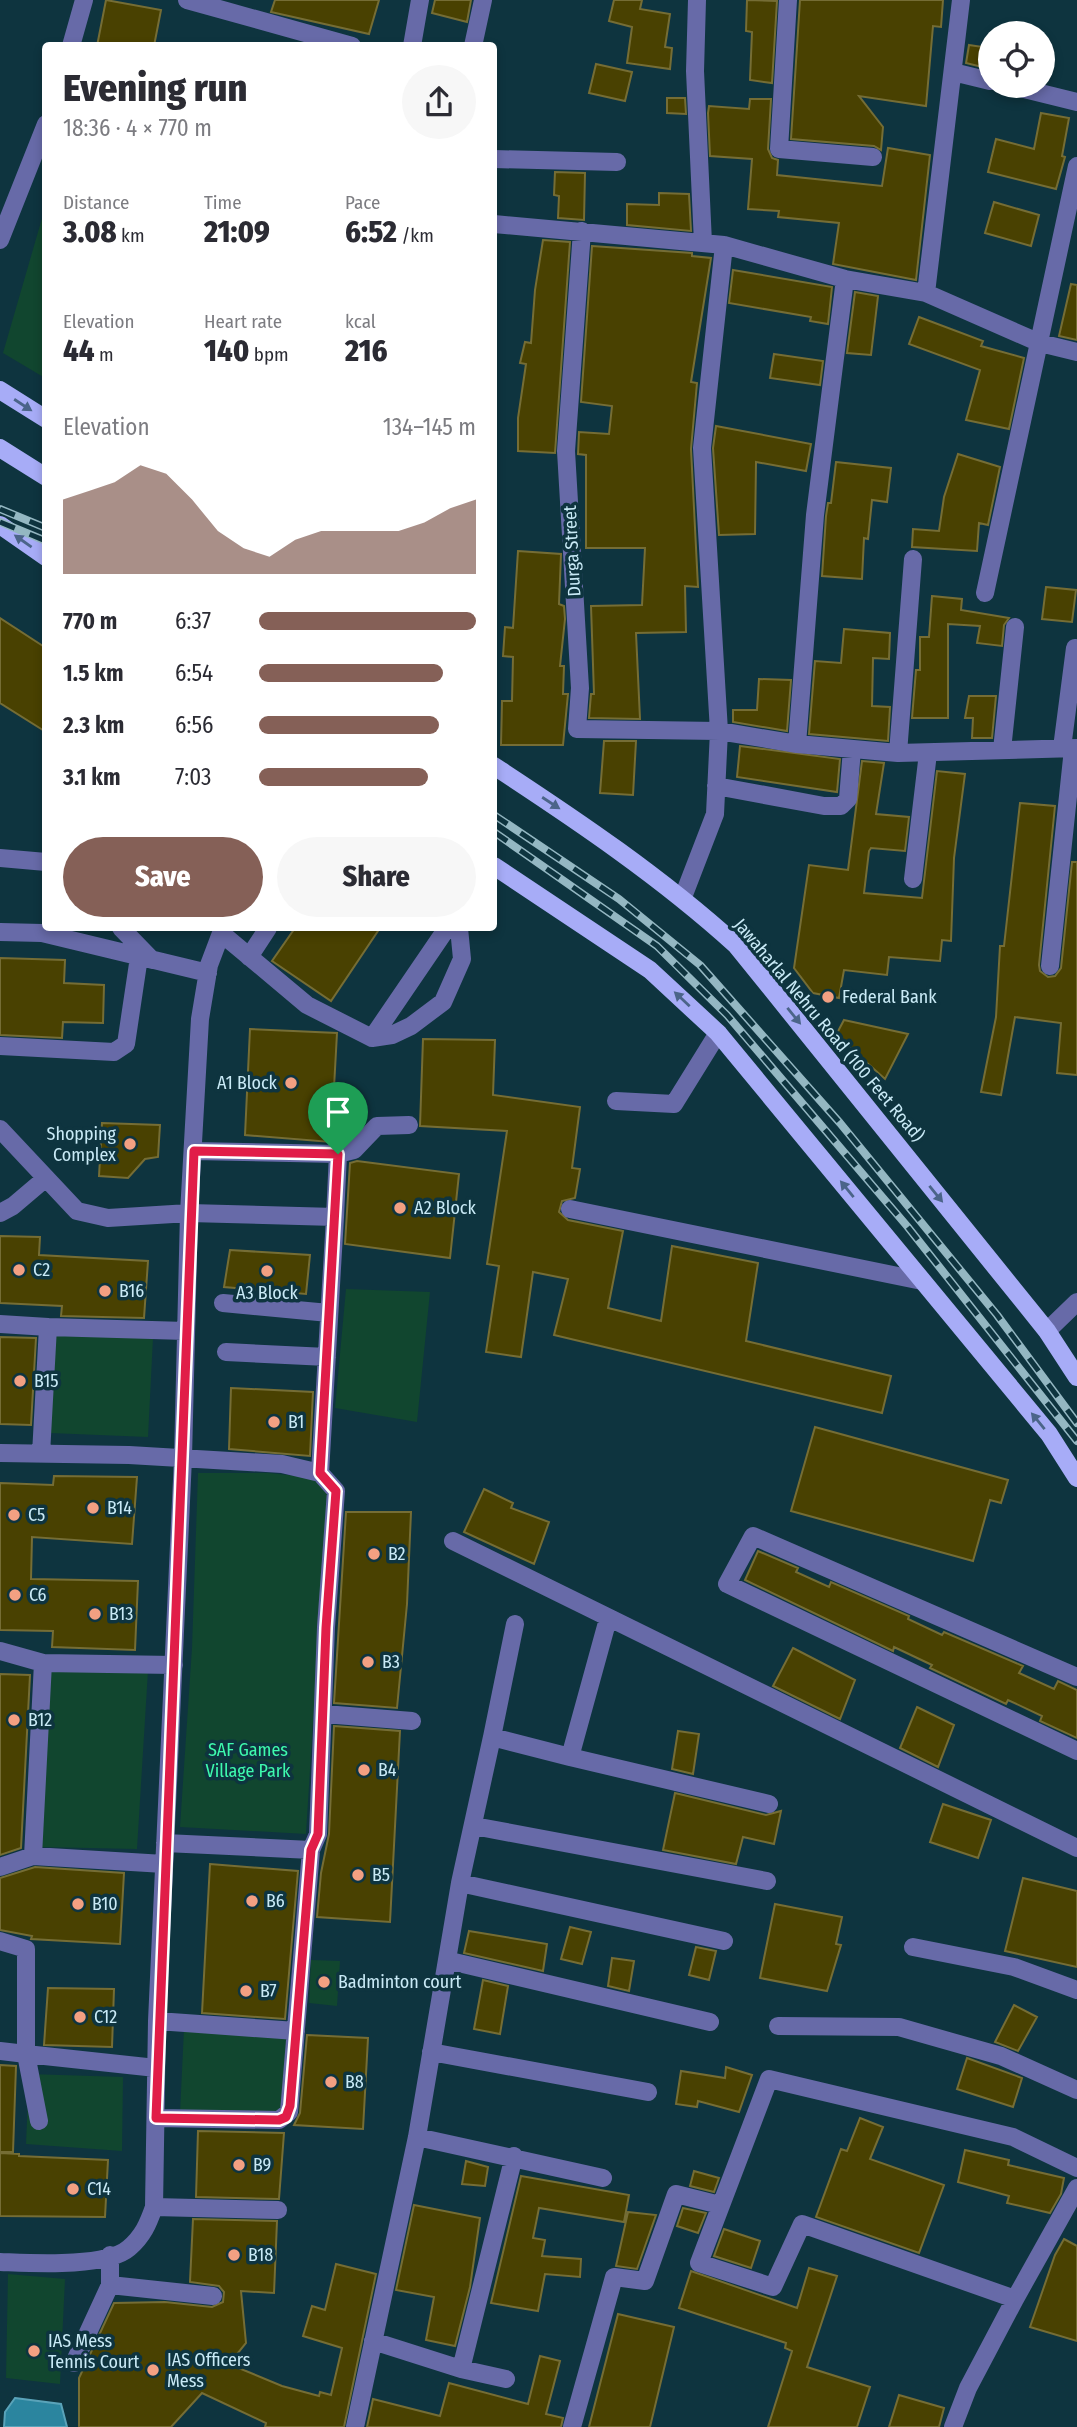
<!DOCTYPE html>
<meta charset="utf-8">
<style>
:root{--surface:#fff;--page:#f7f7f7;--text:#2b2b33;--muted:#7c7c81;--accent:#856057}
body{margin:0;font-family:"Fira Sans Condensed",sans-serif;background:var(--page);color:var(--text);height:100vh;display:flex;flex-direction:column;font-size:26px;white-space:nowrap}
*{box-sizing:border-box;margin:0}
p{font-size:23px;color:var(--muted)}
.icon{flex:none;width:38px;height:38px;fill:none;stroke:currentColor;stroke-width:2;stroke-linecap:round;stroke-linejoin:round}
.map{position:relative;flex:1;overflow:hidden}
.sheet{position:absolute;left:42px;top:42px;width:455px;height:889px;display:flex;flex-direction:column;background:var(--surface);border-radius:7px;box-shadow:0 4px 10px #0003}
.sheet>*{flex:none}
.tools{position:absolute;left:978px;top:21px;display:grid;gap:14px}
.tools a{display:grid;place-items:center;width:77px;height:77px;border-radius:50%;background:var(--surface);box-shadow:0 4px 10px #0003;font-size:35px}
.pin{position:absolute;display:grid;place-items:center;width:60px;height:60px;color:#fff;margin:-72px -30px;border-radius:50% 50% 50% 0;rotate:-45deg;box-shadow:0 0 7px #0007}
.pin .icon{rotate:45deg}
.round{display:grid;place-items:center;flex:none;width:74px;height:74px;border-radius:37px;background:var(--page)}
.head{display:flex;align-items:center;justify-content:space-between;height:119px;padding:0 21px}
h1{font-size:38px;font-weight:800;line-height:52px}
.metrics{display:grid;grid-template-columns:repeat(3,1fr);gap:10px;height:119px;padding:7px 21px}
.metrics div{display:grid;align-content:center}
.metrics b{font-size:30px;font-weight:800}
.metrics small{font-size:19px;font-weight:400}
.metrics p{font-size:19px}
.chart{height:196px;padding:14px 21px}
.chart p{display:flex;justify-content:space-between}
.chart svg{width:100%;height:126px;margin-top:7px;fill:var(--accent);opacity:.7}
.action{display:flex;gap:14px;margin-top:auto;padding:14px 21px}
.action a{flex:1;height:80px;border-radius:42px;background:var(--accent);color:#fff;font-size:28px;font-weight:800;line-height:80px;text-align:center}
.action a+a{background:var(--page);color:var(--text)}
ul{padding:0 21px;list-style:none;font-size:23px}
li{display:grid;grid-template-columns:112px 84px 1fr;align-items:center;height:52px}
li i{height:18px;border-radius:9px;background:var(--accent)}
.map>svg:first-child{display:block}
.green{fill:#11462f}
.water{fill:#2b859f;stroke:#5aa3b9;stroke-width:2}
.building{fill:#494101;stroke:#756d35;stroke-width:2}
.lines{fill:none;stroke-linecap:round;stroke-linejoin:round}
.minor{stroke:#676aa8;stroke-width:18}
.major{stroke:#a7acf7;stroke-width:18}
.rail-casing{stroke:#94b7c2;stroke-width:8}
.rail{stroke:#0e343f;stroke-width:5;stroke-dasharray:16;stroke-linecap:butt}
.oneway{fill:#4b6489}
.route-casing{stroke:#fff;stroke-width:14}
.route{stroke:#e11d48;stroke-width:9}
.poi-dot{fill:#f3a082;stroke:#0e343f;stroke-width:2.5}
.labels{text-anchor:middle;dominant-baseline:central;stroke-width:7;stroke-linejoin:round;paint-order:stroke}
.street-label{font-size:18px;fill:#c9eaf6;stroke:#0e343f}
.poi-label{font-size:18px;fill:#c9eaf6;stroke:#0e343f;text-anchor:start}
.park-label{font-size:18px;fill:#3efaae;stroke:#0e343f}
</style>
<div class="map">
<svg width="1077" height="2427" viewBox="0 0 1077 2427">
<rect width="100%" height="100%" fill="#0e343f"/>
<path class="green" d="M45,208V378L3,353Z
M346,1289L430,1292L417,1422L335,1408Z
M55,1334L153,1338L148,1437L50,1433Z
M198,1473H268L328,1479L306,1834L180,1827L192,1648Z
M48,1670L148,1671L137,1849L41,1847Z
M311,1960L340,1961L337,2006L309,2003Z
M184,2029L287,2034L286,2116L180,2113Z
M29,2074L123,2077L122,2151L26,2144Z
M8,2274L65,2279L60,2384L6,2378Z"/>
<path class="water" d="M15,2398L61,2404L67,2427H4L5,2412Z"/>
<path class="building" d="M106,0L161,10L154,46H97Z
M275,0H379L369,34L271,12Z
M435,0H471L467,22L432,13Z
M614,0H642L640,9L670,14L665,47L672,48L670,69L627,63L632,27L609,21Z
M747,0L777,1L772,83L750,80L752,32L746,31Z
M800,0H943L941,27L933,26L926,106L859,96L883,127L881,150L874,146L791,139Z
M969,45L990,48V69L966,63Z
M596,64L632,72L625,101L589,93Z
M667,98H685L686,114L667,113Z
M750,99H771L768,149L772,158L778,160L777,175L882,186L888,148L930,155L916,280L833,264L839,223L778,217L779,211L748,209L752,159L710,156L708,113L709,106L749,109Z
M1041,113L1069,118L1062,156L1065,157L1056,189L988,172L996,139L1034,149Z
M555,172L585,173L584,220L558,218L559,196L554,195Z
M659,193L689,194L691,231L627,225V204L659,205Z
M994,202L1039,215L1031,246L985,233Z
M543,240L570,242L555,453L518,451V418L526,364L520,363L525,342L531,343L535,290Z
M592,246L692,253V256L711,258L691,382L697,383L691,449L698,587L685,586L686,632L636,633L640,719L589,718L591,694H594L591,606L642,605L645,548H586V455L578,454L579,432L609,434L612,406L581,402Z
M733,270L832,287L828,324L810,321L811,317L729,303Z
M1071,284L1077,285V340L1059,336Z
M855,292L878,296L871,355L847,353Z
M919,317L983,341L981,346L1024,358L1009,429L966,420L980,370L909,344Z
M774,354L823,361L820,385L770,378Z
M716,426L811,444L806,471L756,462L755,534L719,535L713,448Z
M958,454L1000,467L988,525L979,523L977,551L912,547L913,529L939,531L944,497Z
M836,462L891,468L887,502L872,500L868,539L864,538L862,579L822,576L826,516L828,503H831Z
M518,551L561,554L559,604L564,606L565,619L560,666H564L563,694H568L563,745H501L502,701H512L513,657L503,656L505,627L513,628Z
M1046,587L1076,590L1072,622L1042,619Z
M932,596L962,599L961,610L1009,618L1004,625L1002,646L977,643L980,626L948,624V718H912L916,670H920V637H929Z
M0,618L46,648V732L0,703Z
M844,629L890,633L889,659L873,658L872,706L890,707L888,741L809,734L815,661L841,663Z
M759,679L791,680L787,731L733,722V710H757Z
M969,696H996L992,738H972L973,718H965Z
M604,741H636L633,795L600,793Z
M740,746L840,759L837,792L737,777Z
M862,761L884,763L876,814L909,817L905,851L871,848L869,851L864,893L922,898L937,771L965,774L954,858L951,941L942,940L940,961L889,957L887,975L844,970L839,998L813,993L794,968L809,865L848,870Z
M1020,803L1055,806L1039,965L1040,971L1048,977L1055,976L1061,968L1072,862H1077V1075L1057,1073L1061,1023L1015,1017L1001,1095L981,1092L996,1017L1000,946H1004Z
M295,928H380L331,1001L272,961Z
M0,958L65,960L64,983L104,985L103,1023L63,1022L62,1038L0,1035Z
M844,1020L908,1034L885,1079L836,1035Z
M250,1029L337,1033L331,1142L245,1135Z
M423,1039L495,1040L493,1095L580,1107L572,1168L580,1169L575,1198L562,1201L559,1212L568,1220L623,1231L608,1308L661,1321L672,1246L758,1263L746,1341L891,1376L882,1413L554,1335L568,1279L533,1272L521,1357L486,1352L499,1266L487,1264L507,1131L420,1126Z
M102,1123L160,1125L158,1157L145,1159L128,1178L99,1176Z
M357,1161L459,1174L450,1258L345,1244L350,1163Z
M0,1236L40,1237L39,1255L148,1261L144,1318L61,1316L62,1306L0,1303Z
M230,1250L310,1255L306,1294L224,1287Z
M0,1337L36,1338L31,1425L0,1424Z
M231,1388L313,1392L310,1456L229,1449Z
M815,1427L1008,1480L1001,1503L990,1500L973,1561L791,1511Z
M54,1476L137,1477L132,1544L32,1537L31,1579L138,1581L135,1650L52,1647L53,1631L0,1630V1483L53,1485Z
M484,1489L513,1503L511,1508L549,1522L534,1564L464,1532Z
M346,1512H411L407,1604L397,1708L334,1703Z
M758,1551L798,1568L796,1572L829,1587L831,1582L909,1616L908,1619L942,1635L944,1632L1023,1666L1019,1673L1054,1689L1058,1681L1077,1690V1738L1040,1721L1042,1716L1008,1700L1006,1704L930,1668L932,1665L894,1647L893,1651L745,1580Z
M793,1648L855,1680L840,1719L773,1686Z
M0,1674L30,1675L21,1848L0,1855Z
M917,1707L954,1725L938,1767L900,1748Z
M334,1726L400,1731L390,1922L317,1917L321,1873L329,1834Z
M678,1731L699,1734L693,1774L672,1769Z
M675,1793L766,1815L781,1811L774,1844L743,1837L736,1864L663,1850Z
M943,1804L991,1820L978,1858L930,1842Z
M210,1864L298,1871L285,2019L202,2013Z
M35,1867L124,1873L120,1944L31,1939L32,1936L0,1930V1878Z
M1023,1878L1077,1891V1967L1005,1951Z
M775,1904L842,1917L836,1944L841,1945L827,1991L760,1978Z
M570,1927L591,1932L582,1964L561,1959Z
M469,1931L547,1944L543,1971L464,1953Z
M696,1947L716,1951L709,1980L689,1975Z
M612,1958L634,1961L629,1991L608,1986Z
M483,1980L508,1986L500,2034L474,2029Z
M48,1988L114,1989L112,2047L44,2045Z
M1014,2005L1037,2017L1018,2051L995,2042Z
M307,2035L368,2038L363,2129L294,2125L300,2113Z
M967,2058L1022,2078L1013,2107L957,2089Z
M0,2065L16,2066L13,2152H0Z
M726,2067L752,2075L739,2112L698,2101L697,2107L676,2104L681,2071L725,2078Z
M860,2118L883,2127L870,2159L944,2185L919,2253L816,2217L841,2149L847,2151Z
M198,2131L284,2133L279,2199L196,2197Z
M965,2150L1009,2160L1008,2165L1064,2178L1061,2194L1050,2213L1007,2203L1009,2196L958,2182Z
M0,2153L19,2154V2156L108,2160L105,2217L0,2216Z
M466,2161L488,2167L485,2186L462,2184Z
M694,2171L719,2178L714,2192L690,2186Z
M521,2176L629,2195L624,2222L539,2208L533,2238L545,2240L542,2256L581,2259L580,2277L545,2274L538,2311L491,2303Z
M414,2205L480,2218L470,2287L455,2346L426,2340L434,2297L396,2290Z
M683,2208L706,2213L698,2233L677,2226Z
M628,2212L656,2215L637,2269L616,2266Z
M193,2219L277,2221L274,2293L241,2291L246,2343L229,2364L282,2386L319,2396L320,2392L331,2395L342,2348L303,2336L312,2306L325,2310L336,2264L376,2274L344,2427H265L266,2423L202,2393L171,2427H79V2378L114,2303L165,2302L212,2307L223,2302L224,2292L219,2286L190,2282Z
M724,2229L760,2241L751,2268L714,2256Z
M1064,2239L1077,2246V2341L1030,2327L1055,2255Z
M809,2268L837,2276L807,2367L870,2387L857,2427H768L792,2351L785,2348L786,2343L679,2308L691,2271L797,2308Z
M618,2314L674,2327L650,2427H589Z
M540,2356L560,2361L546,2414L563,2418L561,2427H367L373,2399L440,2416L449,2383L528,2404Z
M899,2395L944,2408L939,2427H889Z"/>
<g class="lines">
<path class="minor" d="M187,0L352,46
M697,0L695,71L703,243
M788,0L779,149L873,157
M71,46L84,0
M412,46L420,0
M473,46L483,0
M953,72L990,81
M1012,86L1077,102
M494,159L617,162
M494,224L724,245L845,279L926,293L1040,343L1077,352
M582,231L566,451L580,688L577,729L719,731L797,744L898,753L1077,748
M0,240L46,124
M926,293L961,0
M985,593L1077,166
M797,744L815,515L845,279
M1062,748L1075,648
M1002,750L1015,627
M898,753L913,559
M716,786L824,806H841L848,799L852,749
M0,858L46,862
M913,879L928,753
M683,897L715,814L719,731L702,448L724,245
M121,928L152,960
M0,932L42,933L208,973
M221,933L307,1005L372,1038L392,1035L411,1026L443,1002L462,959L459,928
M249,957L268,928
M1050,966L1073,749
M372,1038L447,928
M0,1046L114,1052L126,1044L139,957
M616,1101L674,1104L718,1033
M0,1129L77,1211L108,1218L189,1213L335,1217L320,1473
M194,1151L338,1154L354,1150L377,1126L409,1125
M570,1209L922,1281
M0,1213L13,1206L46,1178
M335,1217L338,1154
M223,1303L329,1313
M0,1324L48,1327
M1047,1331L1077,1302
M226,1352L327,1357
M0,1453L129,1455L282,1464L320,1473L336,1491L326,1627L318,1834L311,1850L165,1843
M41,1454L48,1327L186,1331
M453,1541L1077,1848
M0,1651L43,1663
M1077,1677L753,1536L727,1584L1077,1751
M324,1714L412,1721
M492,1737L515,1624
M570,1757L769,1804
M474,1826L767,1881
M164,1864L33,1856L43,1663L174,1665
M0,1867L33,1856
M460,1883L724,1941
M0,1941L26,1949V2054L156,2068
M913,1947L1014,1967L1077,1990
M450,1961L710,2022
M157,2021L296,2031
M778,2026L899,2027L1001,2056L1077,2090
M0,2051L26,2054L39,2121
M431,2052L648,2092
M156,2118L279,2120L289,2112L311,1850
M417,2137L603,2178
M1077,2168L1013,2137L769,2079L699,2263L773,2287L802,2224L1015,2299L1077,2188
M154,2207L278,2210
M0,2262C30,2263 106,2268 129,2248C143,2236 148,2224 154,2207L157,2021L183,1458L189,1213L200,1019L209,965L223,928
M110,2285L213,2296
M373,2341L461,2369L506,2379
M74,2363L110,2285V2255
M461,2369L514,2156
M355,2427L417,2137L460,1883L492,1737L570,1757L608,1619
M572,2427L614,2277L645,2281L676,2194L720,2205
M953,2427L968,2388L1015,2299"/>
<path class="major" d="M0,390L46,419
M0,448L46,477
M0,525L46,557
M494,766C578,821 661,877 736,945L1047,1331L1077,1377
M494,866L650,970L718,1033L1049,1434L1077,1478"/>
<defs>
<path id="rail" d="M0,509L46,528
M0,522L46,541
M494,815L619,899L700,965L840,1123L997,1315L1077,1423
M494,832L657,946L727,1015L907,1226L1077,1441"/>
</defs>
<use href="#rail" class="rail-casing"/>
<use href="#rail" class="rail"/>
</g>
<defs><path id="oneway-solid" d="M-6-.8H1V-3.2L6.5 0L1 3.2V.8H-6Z" transform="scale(1.75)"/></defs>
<g class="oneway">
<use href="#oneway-solid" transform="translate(23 405) rotate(33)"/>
<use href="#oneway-solid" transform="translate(23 541) rotate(-145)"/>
<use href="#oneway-solid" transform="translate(551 803) rotate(33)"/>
<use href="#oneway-solid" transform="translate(682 999) rotate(-137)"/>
<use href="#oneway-solid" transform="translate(794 1016) rotate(51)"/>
<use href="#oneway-solid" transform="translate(847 1189) rotate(-129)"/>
<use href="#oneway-solid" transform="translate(936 1194) rotate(51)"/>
<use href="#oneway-solid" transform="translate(1038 1421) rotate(-129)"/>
</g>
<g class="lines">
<defs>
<path id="route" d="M194,1151L338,1154L320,1473L336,1491L326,1628L318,1834L311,1850L290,2106L286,2117L279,2120L156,2118Z"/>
</defs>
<use href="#route" class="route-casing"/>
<use href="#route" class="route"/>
</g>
<g class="poi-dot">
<circle cx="828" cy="997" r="7"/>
<circle cx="291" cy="1083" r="7"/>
<circle cx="130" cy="1144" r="7"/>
<circle cx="400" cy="1208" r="7"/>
<circle cx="19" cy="1270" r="7"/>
<circle cx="267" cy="1271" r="7"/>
<circle cx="105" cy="1291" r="7"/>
<circle cx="20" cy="1381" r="7"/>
<circle cx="274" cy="1422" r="7"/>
<circle cx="93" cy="1508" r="7"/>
<circle cx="14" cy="1515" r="7"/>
<circle cx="374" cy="1554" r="7"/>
<circle cx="15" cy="1595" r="7"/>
<circle cx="95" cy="1614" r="7"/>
<circle cx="368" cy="1662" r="7"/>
<circle cx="14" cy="1720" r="7"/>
<circle cx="364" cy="1770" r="7"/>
<circle cx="358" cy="1875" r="7"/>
<circle cx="252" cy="1901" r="7"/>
<circle cx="78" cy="1904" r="7"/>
<circle cx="324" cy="1982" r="7"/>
<circle cx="246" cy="1991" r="7"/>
<circle cx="80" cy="2017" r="7"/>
<circle cx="331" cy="2082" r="7"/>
<circle cx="239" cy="2165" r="7"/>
<circle cx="73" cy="2189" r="7"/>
<circle cx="234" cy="2255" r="7"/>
<circle cx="34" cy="2351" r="7"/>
<circle cx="153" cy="2370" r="7"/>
</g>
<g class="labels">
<g class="street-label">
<text transform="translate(572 551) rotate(-93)">Durga Street</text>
<text transform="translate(829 1030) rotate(50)">Jawaharlal Nehru Road (100 Feet Road)</text>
</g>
<g class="poi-label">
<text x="842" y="997">Federal Bank</text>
<text x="277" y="1083" text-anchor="end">A1 Block</text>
<text x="116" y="1134" text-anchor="end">Shopping<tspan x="116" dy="21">Complex</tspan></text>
<text x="414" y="1208">A2 Block</text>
<text x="33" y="1270">C2</text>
<text x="119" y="1291">B16</text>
<text x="267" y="1293" text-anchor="middle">A3 Block</text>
<text x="34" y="1381">B15</text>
<text x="288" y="1422">B1</text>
<text x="107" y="1508">B14</text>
<text x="28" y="1515">C5</text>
<text x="388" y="1554">B2</text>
<text x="29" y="1595">C6</text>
<text x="109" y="1614">B13</text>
<text x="382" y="1662">B3</text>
<text x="28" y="1720">B12</text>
<text x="378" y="1770">B4</text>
<text x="372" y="1875">B5</text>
<text x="266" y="1901">B6</text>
<text x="92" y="1904">B10</text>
<text x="338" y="1982">Badminton court</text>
<text x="260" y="1991">B7</text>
<text x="94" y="2017">C12</text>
<text x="345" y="2082">B8</text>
<text x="253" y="2165">B9</text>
<text x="87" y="2189">C14</text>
<text x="248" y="2255">B18</text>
<text x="48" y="2341">IAS Mess<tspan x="48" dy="21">Tennis Court</tspan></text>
<text x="167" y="2360">IAS Officers<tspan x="167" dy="21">Mess</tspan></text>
</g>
<g class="park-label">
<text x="248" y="1750">SAF Games<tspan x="248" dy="21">Village Park</tspan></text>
</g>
</g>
</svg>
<div class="tools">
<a><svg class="icon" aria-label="locate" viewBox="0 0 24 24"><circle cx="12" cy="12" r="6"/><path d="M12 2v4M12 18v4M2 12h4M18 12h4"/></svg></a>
</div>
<div class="pin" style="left:338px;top:1154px;background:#1e9e55"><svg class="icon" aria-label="arrive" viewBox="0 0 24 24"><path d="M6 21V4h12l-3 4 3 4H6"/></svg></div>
<section class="sheet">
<div class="head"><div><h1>Evening run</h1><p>18:36 · 4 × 770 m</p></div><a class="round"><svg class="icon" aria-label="share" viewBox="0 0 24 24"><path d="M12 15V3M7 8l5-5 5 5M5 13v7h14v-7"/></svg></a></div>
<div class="metrics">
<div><p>Distance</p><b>3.08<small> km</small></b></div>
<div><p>Time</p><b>21:09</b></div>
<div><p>Pace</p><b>6:52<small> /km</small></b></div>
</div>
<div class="metrics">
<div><p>Elevation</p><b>44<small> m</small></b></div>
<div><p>Heart rate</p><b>140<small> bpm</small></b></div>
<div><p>kcal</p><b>216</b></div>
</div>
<div class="chart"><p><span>Elevation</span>134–145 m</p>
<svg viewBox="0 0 160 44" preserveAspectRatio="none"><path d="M0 44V18L10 15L20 12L30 6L40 9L50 18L60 29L70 35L80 38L90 32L100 29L110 29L120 29L130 29L140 26L150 21L160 18V44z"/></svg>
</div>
<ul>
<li><b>770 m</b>6:37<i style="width:100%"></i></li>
<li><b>1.5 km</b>6:54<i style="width:85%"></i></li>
<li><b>2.3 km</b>6:56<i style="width:83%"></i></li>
<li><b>3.1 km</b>7:03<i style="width:78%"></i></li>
</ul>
<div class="action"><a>Save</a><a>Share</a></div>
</section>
</div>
